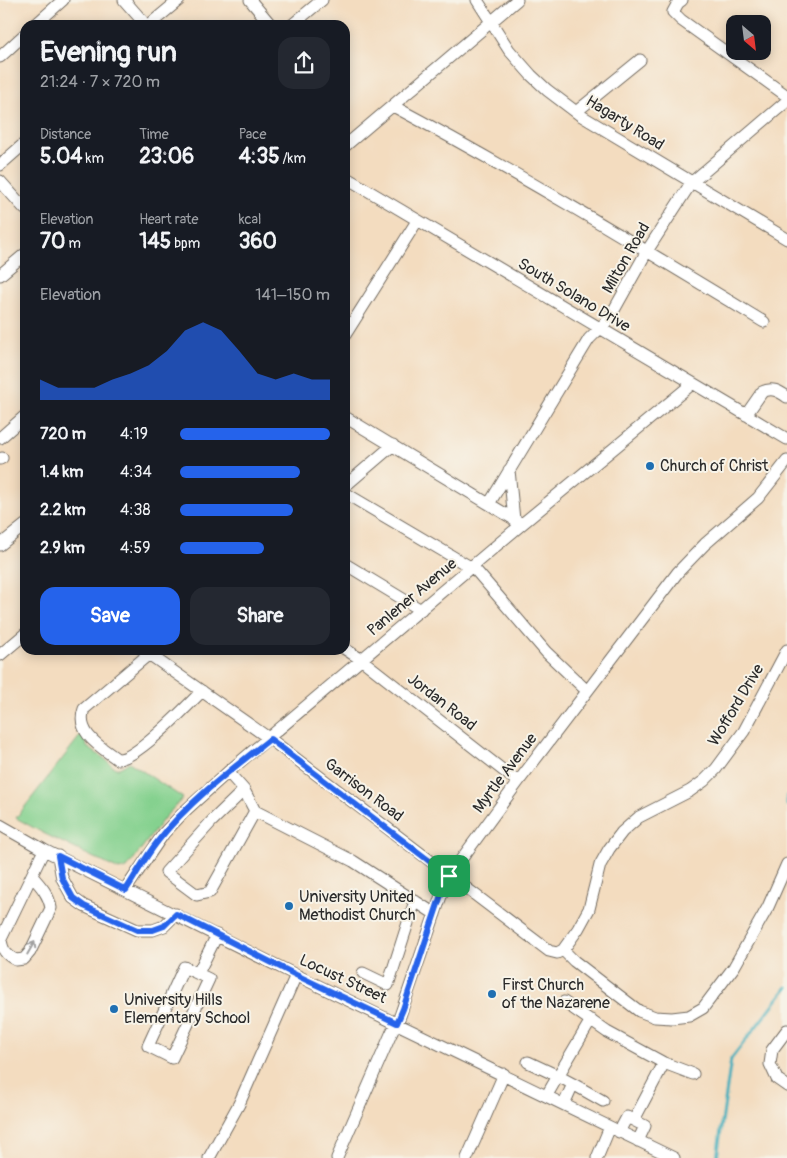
<!DOCTYPE html>
<meta charset="utf-8">
<style>
:root{--surface:#171b24;--page:#242831;--text:#f1f3f6;--muted:#9ea1a6;--accent:#2563eb}
body{margin:0;font-family:Pangolin,sans-serif;background:var(--page);color:var(--text);height:100vh;display:flex;flex-direction:column;font-size:19px;white-space:nowrap}
*{box-sizing:border-box;margin:0}
p{font-size:16px;color:var(--muted)}
.icon{flex:none;width:28px;height:28px;fill:none;stroke:currentColor;stroke-width:2;stroke-linecap:round;stroke-linejoin:round}
.map{position:relative;flex:1;overflow:hidden}
.details{position:absolute;left:20px;top:20px;width:330px;height:635px;display:flex;flex-direction:column;background:var(--surface);border-radius:15px;box-shadow:0 2px 12px #0003}
.details>*{flex:none}
.needle{width:32px;rotate:152deg}
.controls{position:absolute;left:726px;top:15px;display:grid;gap:10px}
.controls a{display:grid;place-items:center;width:45px;height:45px;border-radius:10px;background:var(--surface);box-shadow:0 2px 12px #0003;font-size:25px}
.pin{position:absolute;display:grid;place-items:center;width:42px;height:42px;color:#fff;margin:-21px;border-radius:10px;box-shadow:0 2px 8px #0006}
.round{display:grid;place-items:center;flex:none;width:52px;height:52px;border-radius:15px;background:var(--page)}
.head{display:flex;align-items:center;justify-content:space-between;height:85px;padding:0 20px}
h1{font-size:28px;font-weight:700;line-height:38px}
.figures{display:grid;grid-template-columns:repeat(3,1fr);gap:8px;height:85px;padding:5px 20px}
.figures div{display:grid;align-content:center}
.figures b{font-size:21px;font-weight:700}
.figures small{font-size:14px;font-weight:400}
.figures p{font-size:14px}
.chart{height:140px;padding:10px 20px}
.chart p{display:flex;justify-content:space-between}
.chart svg{width:100%;height:90px;margin-top:5px;fill:var(--accent);opacity:.7}
.action{display:flex;gap:10px;margin-top:auto;padding:10px 20px}
.action a{flex:1;height:58px;border-radius:15px;background:var(--accent);color:#fff;font-size:20px;font-weight:700;line-height:58px;text-align:center}
.action a+a{background:var(--page);color:var(--text)}
ul{padding:0 20px;list-style:none;font-size:16px}
li{display:grid;grid-template-columns:80px 60px 1fr;align-items:center;height:38px}
li i{height:12px;border-radius:6px;background:var(--accent)}
.map>svg:first-child{display:block}
.green{fill:#85d18f;stroke:#587e5d}
.lines{fill:none;stroke-linecap:round;stroke-linejoin:round}
.stream{stroke:#3faebc;stroke-width:3}
.minor-casing{stroke:#71695f;stroke-width:13}
.minor{stroke:#fff;stroke-width:11}
.oneway{stroke:#a0a0a0}
.route-casing{stroke:#fff;stroke-width:10}
.route{stroke:#2563eb;stroke-width:6}
.poi-dot{fill:#1f6fb2;stroke:#f7f3e8;stroke-width:2}
.labels{text-anchor:middle;dominant-baseline:central;stroke-width:4;stroke-linejoin:round;paint-order:stroke}
.street-label{font-size:16px;fill:#2b2b2b;stroke:#f7f3e8}
.poi-label{font-size:16px;fill:#2b2b2b;stroke:#f7f3e8;text-anchor:start}
</style>
<div class="map">
<svg width="787" height="1158" viewBox="0 0 787 1158">
<rect width="100%" height="100%" fill="#f7f3e8"/>
<filter id="ink" filterUnits="userSpaceOnUse"><feTurbulence type="fractalNoise" baseFrequency=".02" numOctaves="2"/><feDisplacementMap in="SourceGraphic" scale="10" xChannelSelector="R" yChannelSelector="G"/><feConvolveMatrix kernelMatrix="1 2 1 2 8 2 1 2 1" color-interpolation-filters="sRGB"/></filter>
<filter id="wash" filterUnits="userSpaceOnUse"><feTurbulence type="fractalNoise" baseFrequency=".0096" numOctaves="4" result="noise"/><feDisplacementMap in="SourceGraphic" scale="20" xChannelSelector="R" yChannelSelector="G"/><feGaussianBlur stdDeviation="1.12" result="paint"/><feColorMatrix in="noise" values="0 0 0 0 0 0 0 0 0 0 0 0 0 0 0 0 0 1.4 0 .05"/><feComposite in="paint" operator="in"/></filter>
<g filter="url(#wash)">
<rect width="100%" height="100%" fill="#f3dcbf"/>
<path class="green" d="M84,731L87,747C93,751 99,755 105,759C116,769 115,772 129,762L183,798L165,817L127,868L119,870L43,833L16,818Z"/>
<g class="lines">
<path class="stream" d="M787,796V805
M717,1158L731,1059L787,987"/>
</g>
</g>
<g filter="url(#ink)">
<g class="lines">
<defs>
<path id="minor" d="M124,0L146,25
M250,0L271,25
M477,0L509,50L531,75L547,90L580,115L787,239
M682,0L678,3L673,12L681,20L787,96
M35,25L63,0
M149,25L179,0
M292,25L322,0
M0,57L25,34
M393,106C519,173 642,248 764,322
M576,112L640,60
M345,146L517,0
M0,165L25,143
M345,177L787,439
M0,181L25,209
M0,275L25,254
M345,335L417,221
M746,415L762,392C772,387 779,391 787,397
M345,417L522,524
M0,438L25,416
M0,459L2,458
M509,470L514,520
M345,486L393,445
M345,493L472,568
M489,504L589,339L609,319L647,251L691,183L787,101
M0,545L25,525
M345,564L421,610
M473,567L546,652L587,691
M345,649L362,660L518,782
M143,650L270,739L549,951L557,953L563,950L578,929L589,909L600,865L609,849L622,832L639,817L690,791L704,781L716,769L744,731L787,650
M149,654L84,709C75,733 101,747 117,759C135,761 188,705 202,691
M0,655L25,634
M228,772L244,790L255,811L353,861L435,914
M244,790L212,821L166,872L197,895L210,892L255,811
M0,825L44,850L296,975L674,1158
M58,856L62,878L73,898L84,906L137,930H153L164,926L176,914
M32,876C41,886 49,895 51,908L30,952L24,959L16,960C6,955 2,950 1,939L44,850
M126,889L164,833L186,810L228,772L522,524L692,384
M563,950L574,961L639,1011L655,1017L672,1018L689,1016L703,1008L734,967L768,907L787,864
M184,967L209,979L172,1058L148,1046Z
M198,973L217,935
M363,973L388,985L415,901
M564,1002L607,1032L664,1063L634,1120
M787,1030L772,1050L770,1064L777,1079L787,1086
M528,1062L558,1076L591,1020
M664,1063L693,1074
M573,1084L603,1101
M547,1095L558,1076L573,1084L564,1104
M619,1132L627,1117L645,1126L638,1141
M209,1158L239,1104L296,975
M337,1158L391,1034L400,1016L442,893L449,876L518,782L678,572L705,544L758,498L787,461
M467,1158L504,1074
M597,1158L610,1127"/>
</defs>
<use href="#minor" class="minor-casing"/>
<use href="#minor" class="minor"/>
</g>
<defs><path id="oneway-shaft" d="M-6 0H5M1.5-3L5.5 0L1.5 3" fill="none" stroke-width="1.6" stroke-linecap="round" stroke-linejoin="round" transform="scale(1.25)"/></defs>
<use class="oneway" href="#oneway-shaft" transform="translate(31 948) rotate(-60)"/>
</g>
<g class="lines" filter="url(#ink)">
<defs>
<path id="route" d="M270,739L449,876L442,892L403,1009L397,1023L296,975L176,914L164,926L153,930H137L84,906L73,898L62,878L58,856L126,890C137,873 146,856 158,841C188,802 232,769 270,739Z"/>
</defs>
<use href="#route" class="route-casing"/>
<use href="#route" class="route"/>
</g>
<g class="poi-dot">
<circle cx="650" cy="466" r="5"/>
<circle cx="289" cy="906" r="5"/>
<circle cx="492" cy="994" r="5"/>
<circle cx="114" cy="1009" r="5"/>
</g>
<g class="labels">
<g class="street-label">
<text transform="translate(625 123) rotate(32)">Hagarty Road</text>
<text transform="translate(626 258) rotate(-60)">Milton Road</text>
<text transform="translate(574 295) rotate(31)">South Solano Drive</text>
<text transform="translate(412 597) rotate(-40)">Panlener Avenue</text>
<text transform="translate(442 702) rotate(38)">Jordan Road</text>
<text transform="translate(736 705) rotate(-59)">Wofford Drive</text>
<text transform="translate(505 773) rotate(-53)">Myrtle Avenue</text>
<text transform="translate(364 790) rotate(37)">Garrison Road</text>
<text transform="translate(343 979) rotate(25)">Locust Street</text>
</g>
<g class="poi-label">
<text x="660" y="466">Church of Christ</text>
<text x="299" y="897">University United<tspan x="299" dy="18">Methodist Church</tspan></text>
<text x="502" y="985">First Church<tspan x="502" dy="18">of the Nazarene</tspan></text>
<text x="124" y="1000">University Hills<tspan x="124" dy="18">Elementary School</tspan></text>
</g>
</g>
</svg>
<div class="controls">
<a><svg class="needle" viewBox="-14 -14 28 28"><path d="M0-13l5 13h-10z" fill="#e53935"/><path d="M0 13l5-13h-10z" fill="#9ea1a6"/></svg></a>
</div>
<div class="pin" style="left:449px;top:876px;background:#1e9e55"><svg class="icon" aria-label="arrive" viewBox="0 0 24 24"><path d="M6 21V4h12l-3 4 3 4H6"/></svg></div>
<section class="details">
<div class="head"><div><h1>Evening run</h1><p>21:24 · 7 × 720 m</p></div><a class="round"><svg class="icon" aria-label="share" viewBox="0 0 24 24"><path d="M12 15V3M7 8l5-5 5 5M5 13v7h14v-7"/></svg></a></div>
<div class="figures">
<div><p>Distance</p><b>5.04<small> km</small></b></div>
<div><p>Time</p><b>23:06</b></div>
<div><p>Pace</p><b>4:35<small> /km</small></b></div>
</div>
<div class="figures">
<div><p>Elevation</p><b>70<small> m</small></b></div>
<div><p>Heart rate</p><b>145<small> bpm</small></b></div>
<div><p>kcal</p><b>360</b></div>
</div>
<div class="chart"><p><span>Elevation</span>141–150 m</p>
<svg viewBox="0 0 160 44" preserveAspectRatio="none"><path d="M0 44V34L10 38L20 38L30 38L40 34L50 31L60 27L70 20L80 10L90 6L100 10L110 20L120 31L130 34L140 31L150 34L160 34V44z"/></svg>
</div>
<ul>
<li><b>720 m</b>4:19<i style="width:100%"></i></li>
<li><b>1.4 km</b>4:34<i style="width:80%"></i></li>
<li><b>2.2 km</b>4:38<i style="width:75%"></i></li>
<li><b>2.9 km</b>4:59<i style="width:56%"></i></li>
</ul>
<div class="action"><a>Save</a><a>Share</a></div>
</section>
</div>
